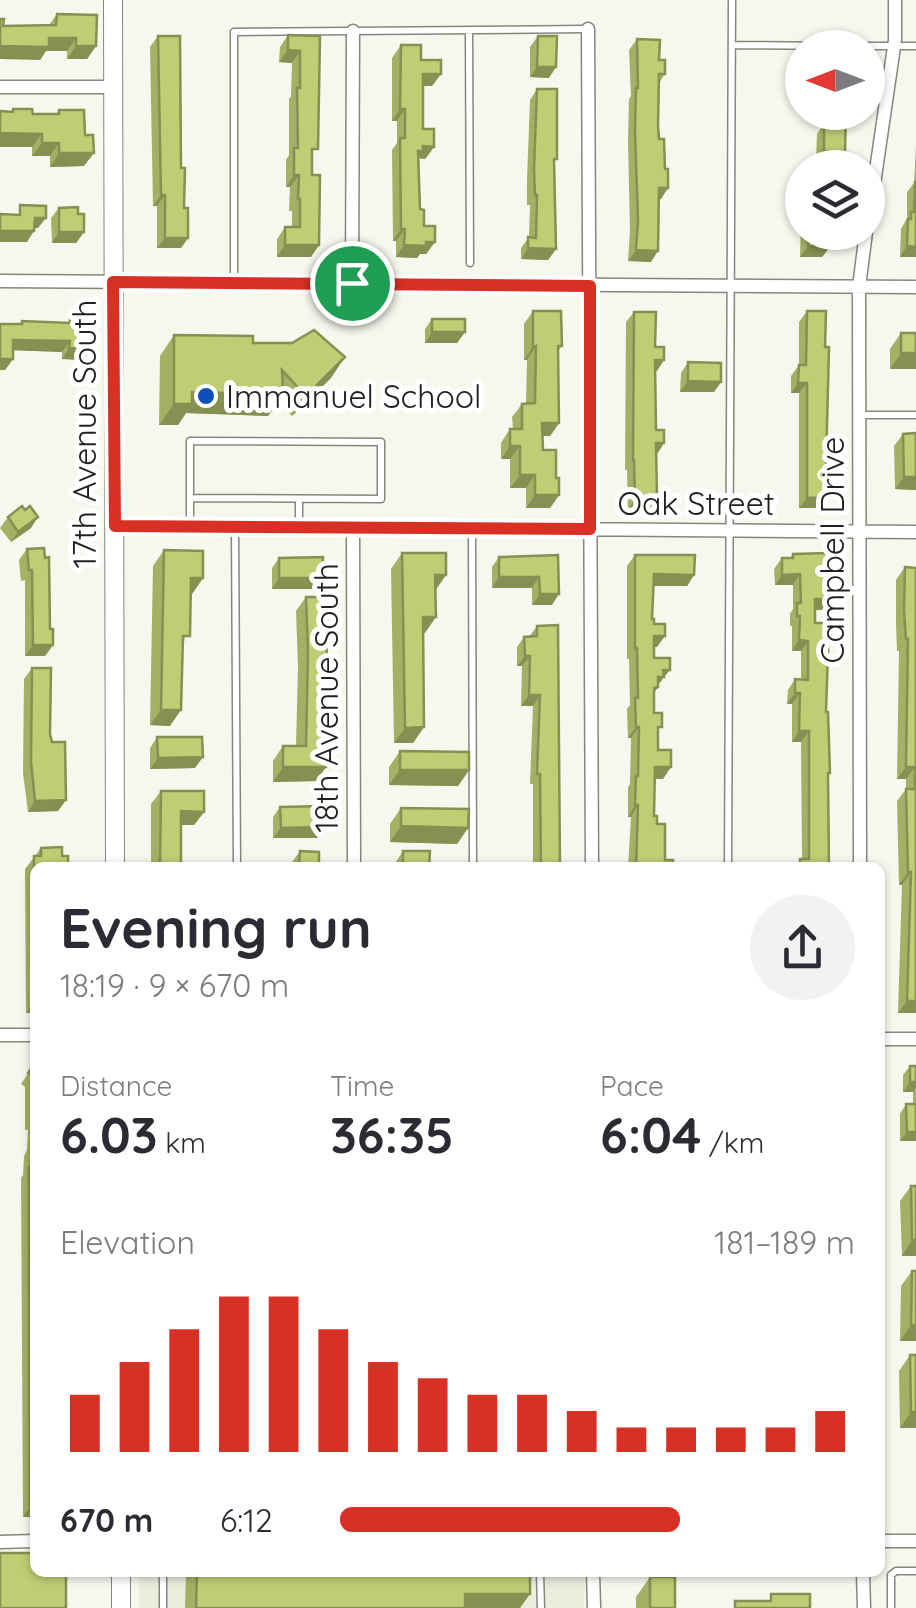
<!DOCTYPE html>
<meta charset="utf-8">
<style>
:root{--surface:#fff;--page:#f2f2f3;--text:#2b2b33;--muted:#7c7c81;--accent:#d93025}
body{margin:0;font-family:Quicksand,sans-serif;background:var(--page);color:var(--text);height:100vh;display:flex;flex-direction:column;font-size:38px;white-space:nowrap}
*{box-sizing:border-box;margin:0}
p{font-size:32px;color:var(--muted)}
.icon{flex:none;width:55px;height:55px;fill:none;stroke:currentColor;stroke-width:2;stroke-linecap:round;stroke-linejoin:round}
.map{position:relative;flex:1;overflow:hidden}
.side{position:absolute;left:30px;top:862px;width:855px;height:715px;display:flex;flex-direction:column;background:var(--surface);border-radius:15px;box-shadow:0 2px 8px #0004}
.side>*{flex:none}
.needle{width:65px;rotate:270deg}
.buttons{position:absolute;left:785px;top:30px;display:grid;gap:20px}
.buttons a{display:grid;place-items:center;width:100px;height:100px;border-radius:50%;background:var(--surface);box-shadow:0 2px 8px #0004;font-size:50px}
.pin{position:absolute;display:grid;place-items:center;width:85px;height:85px;color:#fff;margin:-42px;border:5px solid #fff;border-radius:50%;box-shadow:0 2px 10px #0007}
.round{display:grid;place-items:center;flex:none;width:105px;height:105px;border-radius:52px;background:var(--page)}
.head{display:flex;align-items:center;justify-content:space-between;height:170px;padding:0 30px}
h1{font-size:55px;font-weight:700;line-height:75px}
.figures{display:grid;grid-template-columns:repeat(3,1fr);gap:15px;height:170px;padding:10px 30px}
.figures div{display:grid;align-content:center}
.figures b{font-size:50px;font-weight:700}
.figures small{font-size:28px;font-weight:400}
.figures p{font-size:28px}
.chart{height:280px;padding:20px 30px}
.chart p{display:flex;justify-content:space-between}
.chart svg{width:100%;height:180px;margin-top:10px;stroke:var(--accent);stroke-width:6}
ul{padding:0 30px;list-style:none;font-size:32px}
li{display:grid;grid-template-columns:160px 120px 1fr;align-items:center;height:75px}
li i{height:25px;border-radius:12px;background:var(--accent)}
.map>svg:first-child{display:block}
.built{fill:#ebeedd}
.lines{fill:none;stroke-linecap:round;stroke-linejoin:round}
.lane-casing{stroke:#85867e;stroke-width:9}
.street-casing{stroke:#85867e;stroke-width:15}
.secondary-casing{stroke:#85867e;stroke-width:20}
.lane{stroke:#fff;stroke-width:6}
.street{stroke:#fff;stroke-width:12}
.secondary{stroke:#fff;stroke-width:18}
.wall{fill:#a5b065}
.shaded-wall{fill:#869052}
.building{fill:#c0cd75;stroke:#869052;stroke-width:2.5}
.route-casing{stroke:#fff;stroke-width:20}
.route{stroke:#d93025;stroke-width:12}
.poi-dot{fill:#0d50bb;stroke:#fff;stroke-width:4}
.labels{text-anchor:middle;dominant-baseline:central;stroke-width:10;stroke-linejoin:round;paint-order:stroke}
.poi-label{font-size:32px;fill:#1f201c;stroke:#fff;text-anchor:start}
.street-label{font-size:32px;fill:#1f201c;stroke:#fff}
</style>
<div class="map">
<svg width="916" height="1608" viewBox="0 0 916 1608">
<rect width="100%" height="100%" fill="#f6f8ee"/>
<path class="built" d="M139,1573H585L584,1608H139Z"/>
<g class="lines">
<defs>
<path id="lane" d="M469,30L470,263
M732,45L840,46
M852,46H916
M234,280V32L587,29
M859,415H916
M299,499V526
M190,526V441L381,442V499L190,498
M235,527L237,868
M472,529L473,868
M728,868L732,0
M540,1572L541,1608
M163,1608V1572
M891,1608V1575L896,1571H916"/>
<path id="street" d="M588,29L592,868
M0,87H113
M868,225L895,40V0
M0,281L916,287
M352,283L353,31
M115,525L916,532
M353,528L354,868
M860,868L859,287L866,232
M0,1035H35
M880,1039H916
M880,1541H916
M0,1542L35,1541
M593,1572L594,1608
M863,1572L864,1608"/>
<path id="secondary" d="M113,0L115,868
M121,1572V1608"/>
</defs>
<use href="#lane" class="lane-casing"/>
<use href="#street" class="street-casing"/>
<use href="#secondary" class="secondary-casing"/>
<use href="#lane" class="lane"/>
<use href="#street" class="street"/>
<use href="#secondary" class="secondary"/>
</g>
<path class="wall" d="M57,14L96,46L87,59H67V51H46L40,60L3,26L49,25Z
M288,35L320,36L312,158V175L319,245L311,257H277V239L285,227H292V211H289L290,187H286V160L289,155V99L291,96L292,63L279,62L280,47Z
M158,36L181,168L188,238L181,248H157V206H153L150,47Z
M538,36L549,78L530,77V47Z
M637,39L659,60L665,74L659,83L658,126L661,199H659L651,262L628,261L630,231L628,141L629,99L631,96L629,50Z
M401,45L421,60L432,86H423L422,123L423,129L434,147L425,159L419,158L420,209L424,226L435,242L426,254H420L417,258L396,257V241H393L392,150L397,143V121H392V58Z
M537,89L554,163L556,249L548,260L521,259V248L529,237L530,205H527V180L530,100Z
M13,109L33,114H56L59,110L84,166L50,167V156H32V147L12,111Z
M821,112H852L846,123L837,162H816L817,134L821,128Z
M916,145V257H900L901,229L907,218V192L914,183Z
M59,208L78,214L84,232L76,243H52L51,218Z
M802,219V232H830V247L822,257H800L801,222Z
M533,311L562,346L558,351L559,423L550,436H543V450L556,478L559,495L550,508H526V488H510V459H501V443L510,429H513L512,417L522,404L526,403L527,360H524V324Z
M807,311L822,508H799V393H791V376L799,365V322Z
M634,312L655,347L657,371H655L656,430L664,443L657,454L649,510H628L627,470H625L626,322Z
M70,319L84,360L62,359V352L13,350V359L5,370H0L22,321L68,323Z
M432,319L465,332L457,343H425V329Z
M901,333H916L890,369V349Z
M174,335L253,343L331,378L292,416L278,402L268,416L186,413L178,425H159L160,356Z
M688,362L721,382L714,392H680L681,373Z
M903,434L916,490L895,489L894,446Z
M8,517L31,528L11,542L0,528Z
M27,549L53,645L45,656H25V580L21,581L19,560Z
M164,550L203,578L192,594L170,726L150,725L153,566Z
M402,553L435,590L436,617L423,633L424,727L413,743H394L391,569Z
M793,554L829,599L822,610H815V623L826,712L829,868H794L802,859L801,742H792V704H787L788,690L795,679H801V651H792V626H790V614L793,609V585H775L774,569L782,558H790Z
M558,555L552,605H532V588H492V567L499,557Z
M635,555L694,575L687,586H653L652,619L657,647H654V658L662,681L658,684V687L654,693V713L658,732V750L663,779H655L654,816L657,824L665,860L673,868H628L631,817H628V787L630,784L631,738H628L627,709L630,705L629,659H627V566Z
M279,558L316,589H272V568Z
M905,567L916,568V1013H898L902,885H899L897,801L906,789V779H897L899,651H897L896,623V580Z
M306,597L326,767L316,781L273,782V761L283,746H296L298,667L296,611Z
M537,626L560,868H533V784H530L533,706H521L522,666H517V647L524,637H529Z
M32,668L66,800L58,811L28,812L23,773L24,679Z
M157,737L195,768L150,769V748Z
M400,751L469,770L458,786L389,785V767Z
M161,791L204,812L194,825H181V868H151V804Z
M280,807L324,827L317,838H273V817Z
M401,808L468,828L457,844L390,842V824Z
M41,848L62,856L35,868V1013H26L25,869Z
M300,851L319,868H292V862Z
M403,851L429,868H392Z
M35,1063V1517H23L21,1178L23,1175L24,1156L27,1150L28,1130H25V1087L21,1084Z
M910,1066H916V1141H900V1114L906,1104H913V1092H903V1075Z
M911,1186H916V1256H902L900,1201Z
M912,1271L916,1341H900L901,1286Z
M910,1355L916,1428H900L899,1371Z
M186,1572H530L520,1608H185Z
M650,1577L675,1608H636V1597Z"/>
<path class="shaded-wall" d="M49,38H76L67,51H46L40,60L0,59V46Z
M76,46H96L87,59H67Z
M288,50L300,51L292,63L279,62Z
M537,67H556L549,78L530,77Z
M423,74H441L432,86H415Z
M400,109H405L397,121H392Z
M0,133L42,134L32,147H0Z
M42,143H59L50,156H32Z
M423,146L434,147L425,159L418,158L410,163Z
M824,151L845,152L837,162H816Z
M59,153H94L84,166L50,167Z
M294,175H299L290,187H286Z
M659,188H668L661,199H652Z
M161,195H165L157,206H153Z
M35,218H46L38,228H27Z
M401,229H405L396,241H393Z
M0,231H34L27,242H0Z
M59,232H84L76,243H52Z
M165,238H188L181,248H157Z
M426,242H435L426,254H420L417,258L396,257L404,245Z
M285,245H319L311,257H277Z
M808,246L830,247L822,257H800Z
M907,246L916,247V257H900Z
M528,248L556,249L548,260L521,259Z
M636,250L658,251L651,262L628,261Z
M432,332H465L457,343H425Z
M13,340L70,341L62,352L5,350Z
M536,346L527,360H524L533,347Z
M69,348L91,349L84,360L62,359Z
M901,353H916V369H890Z
M345,357L331,378L292,416L306,396Z
M0,359H13L5,370H0Z
M655,360H664L657,371H648Z
M688,381L721,382L714,392H680Z
M798,383H807L799,393H791Z
M192,392L283,395L268,416L186,413L178,425H159L174,404Z
M542,423H559L550,436H533Z
M656,443H664L657,454Z
M510,446H520L510,459H501Z
M520,475H535L526,488H510Z
M904,477H916V490L895,489Z
M535,495H559L550,508H526Z
M829,497L822,508H799L807,498Z
M635,499H657L649,510H628Z
M38,517L31,528L11,542L18,532Z
M654,574L694,575L687,586H646Z
M800,574L793,585H775L782,575Z
M435,575H446L435,591Z
M499,577H539L532,588H492Z
M191,578H203L192,594Z
M279,578H323L316,589H272Z
M540,594H559L552,605H532Z
M815,599H829L822,610H808Z
M423,617H436L425,633H412Z
M654,636H665L657,647H646Z
M799,640L808,641L801,651H792Z
M33,645H53L45,656H25Z
M525,656H530L522,666H517Z
M663,670H670L656,687H658L650,699V688Z
M795,693H800L792,704H787Z
M529,695H540L533,706H521Z
M161,710H181L170,726L150,725Z
M424,727L413,743H394L405,728Z
M636,727H639L631,738H628Z
M799,731H809L801,742H792Z
M203,757L195,768L150,769L158,758Z
M283,767H326L316,781L273,782Z
M655,767H671L663,779L647,778Z
M906,767H915L906,779H897Z
M400,770H469L458,786L389,785Z
M66,800L58,811L28,812L35,801Z
M635,805H638L631,817H628Z
M181,811L204,812L194,825H171Z
M401,826L468,828L457,844L390,842Z
M324,827L317,838H273L281,828Z
M908,872H911L902,885H899Z
M35,1001V1013H26Z
M907,1001H916V1013H898Z
M910,1082H916V1088L913,1092H903Z
M907,1132H916V1141H900Z
M912,1240H916V1256H902Z
M911,1325H916V1341H900Z
M911,1412H916V1428H900Z
M30,1506H35V1517H23Z
M465,1594H530L520,1608H455Z"/>
<path class="building" d="M57,14L97,15L96,46H76V38H49V47L0,46V19H4L3,26L56,25Z
M288,35L320,36L318,149H312V175H320L319,245H285V227H300V199H298L299,175H294V148H298L297,88H300V51L288,50Z
M158,36H180L181,168H185L184,208H188V238H165V195H161Z
M538,36H557L556,67H537Z
M637,39L660,40L659,60H665V74H659L658,126L659,139H664L665,169H668V188H659L658,251L636,250L638,220L635,131L636,88H638Z
M836,44H858V48H836Z
M401,45H421V60H441V74H423V129H434V147L423,146V151H418L420,209L424,210V226H435V242H426V246L404,245L405,229H401L400,138H405V109H400Z
M537,89H557V159H554L556,249L528,248V237L536,238L537,195H535L534,169Z
M13,109H32L33,114H59V110H84L85,135H93L94,153H59V143H42V134L0,133V111L13,112Z
M829,112H852V114H846L845,152L824,151V123H828Z
M915,182H916V247L907,246L908,219H911V212H914Z
M20,205L46,206V218H35L34,231H0V214L20,215Z
M78,207V214H84V232H59V208Z
M808,232H830V247L808,246Z
M533,311H561L562,346H558L559,423H542L543,450H556V478H559V495H535V475H520V446H510V429H522V404L535,403L536,346L533,347Z
M807,311H826L825,347H829L826,466H828L829,497L807,498V383H798L799,365H806Z
M634,312H656L655,347H664V360H655L656,430H664V443H656L657,499H635L634,460H633Z
M70,319L92,320L91,349L69,348L70,341L13,340V359H0V324H22V321L70,323Z
M432,319H465V332H432Z
M314,330L345,357L306,396L282,370L283,395L192,392V404H174V335L253,336V343H292Z
M901,333H916V353H901Z
M688,362L721,363V382L688,381Z
M916,433V477H904L903,434Z
M22,506L25,510L30,506L38,517L18,532L8,517Z
M44,548L45,558L49,557L50,629H53V645H33L32,570H29L27,549Z
M164,550L203,551V578H191L190,636H183L181,710H161Z
M402,553H446V575H435L436,617H423L424,727L405,728Z
M828,553L829,599H815V623H829L826,712H828L830,773H828L829,868H800V859H809V731H799L800,693H795V679L808,680V641L799,640L800,616H797V603H801L800,574L782,575V558H793V554Z
M558,555L559,594H540L539,577H499V557Z
M635,555H695L694,575L654,574L652,619H654V624H665V636H654V658H670V670H663L664,677H658V687L654,688V713H662V727H658V750H671V767H655L654,816H657V824H665V860H673V868H636L638,805H635L636,776H638L639,727H636L635,698H638L637,648H635Z
M323,557V578H279V558Z
M905,567L916,568V1001H907L911,872H908L906,789H915V767H906L908,639H906L904,610Z
M306,597H327L326,767H283V746H306L308,652Z
M558,625L560,868H541L540,774H537L540,695H529L530,656H525L524,637L537,636V626Z
M32,668H51L50,734L52,742H65L66,800L35,801L31,762Z
M157,737H202L203,757L158,758Z
M400,751L469,752V770H400Z
M161,791H204V812L181,811V868H160Z
M324,806V827L281,828L280,807Z
M401,808L469,809L468,828L401,826Z
M62,847V856H68V868H35L34,1001V856H41V848Z
M300,851L319,852V868H299Z
M403,851H430L429,868H403Z
M35,1063V1120H32V1076L28,1073Z
M910,1066H916V1082H910Z
M906,1104H916V1132H907Z
M35,1123V1506H30L29,1167H31V1145H35Z
M911,1186H916V1240H912Z
M912,1271H916V1325H911Z
M910,1355H916V1412H911Z
M0,1553H35V1572H66V1608H0Z
M197,1572H530V1594H465V1608H196Z
M650,1577H675V1608H650Z
M771,1594H810V1608H735V1601H771Z"/>
<g class="lines">
<defs>
<path id="route" d="M113,282L590,286V529L115,526Z"/>
</defs>
<use href="#route" class="route-casing"/>
<use href="#route" class="route"/>
</g>
<circle class="poi-dot" cx="206" cy="396" r="10"/>
<g class="labels">
<g class="poi-label">
<text x="226" y="396">Immanuel School</text>
</g>
<g class="street-label">
<text transform="translate(84 434) rotate(-90)">17th Avenue South</text>
<text x="696" y="503">Oak Street</text>
<text transform="translate(832 550) rotate(-90)">Campbell Drive</text>
<text transform="translate(326 698) rotate(-90)">18th Avenue South</text>
</g>
</g>
</svg>
<div class="buttons">
<a><svg class="needle" viewBox="-14 -14 28 28"><path d="M0-13l5 13h-10z" fill="#e53935"/><path d="M0 13l5-13h-10z" fill="#7c7c81"/></svg></a>
<a><svg class="icon" aria-label="layers" viewBox="0 0 24 24"><path d="M12 4l9 5-9 5-9-5zM3 14l9 5 9-5"/></svg></a>
</div>
<div class="pin" style="left:352px;top:283px;background:#1e9e55"><svg class="icon" aria-label="arrive" viewBox="0 0 24 24"><path d="M6 21V4h12l-3 4 3 4H6"/></svg></div>
<section class="side">
<div class="head"><div><h1>Evening run</h1><p>18:19 · 9 × 670 m</p></div><a class="round"><svg class="icon" aria-label="share" viewBox="0 0 24 24"><path d="M12 15V3M7 8l5-5 5 5M5 13v7h14v-7"/></svg></a></div>
<div class="figures">
<div><p>Distance</p><b>6.03<small> km</small></b></div>
<div><p>Time</p><b>36:35</b></div>
<div><p>Pace</p><b>6:04<small> /km</small></b></div>
</div>
<div class="chart"><p><span>Elevation</span>181–189 m</p>
<svg viewBox="0 0 160 44" preserveAspectRatio="none"><path d="M5 44V30M15 44V22M25 44V14M35 44V6M45 44V6M55 44V14M65 44V22M75 44V26M85 44V30M95 44V30M105 44V34M115 44V38M125 44V38M135 44V38M145 44V38M155 44V34"/></svg>
</div>
<ul>
<li><b>670 m</b>6:12<i style="width:66%"></i></li>
</ul>
</section>
</div>
